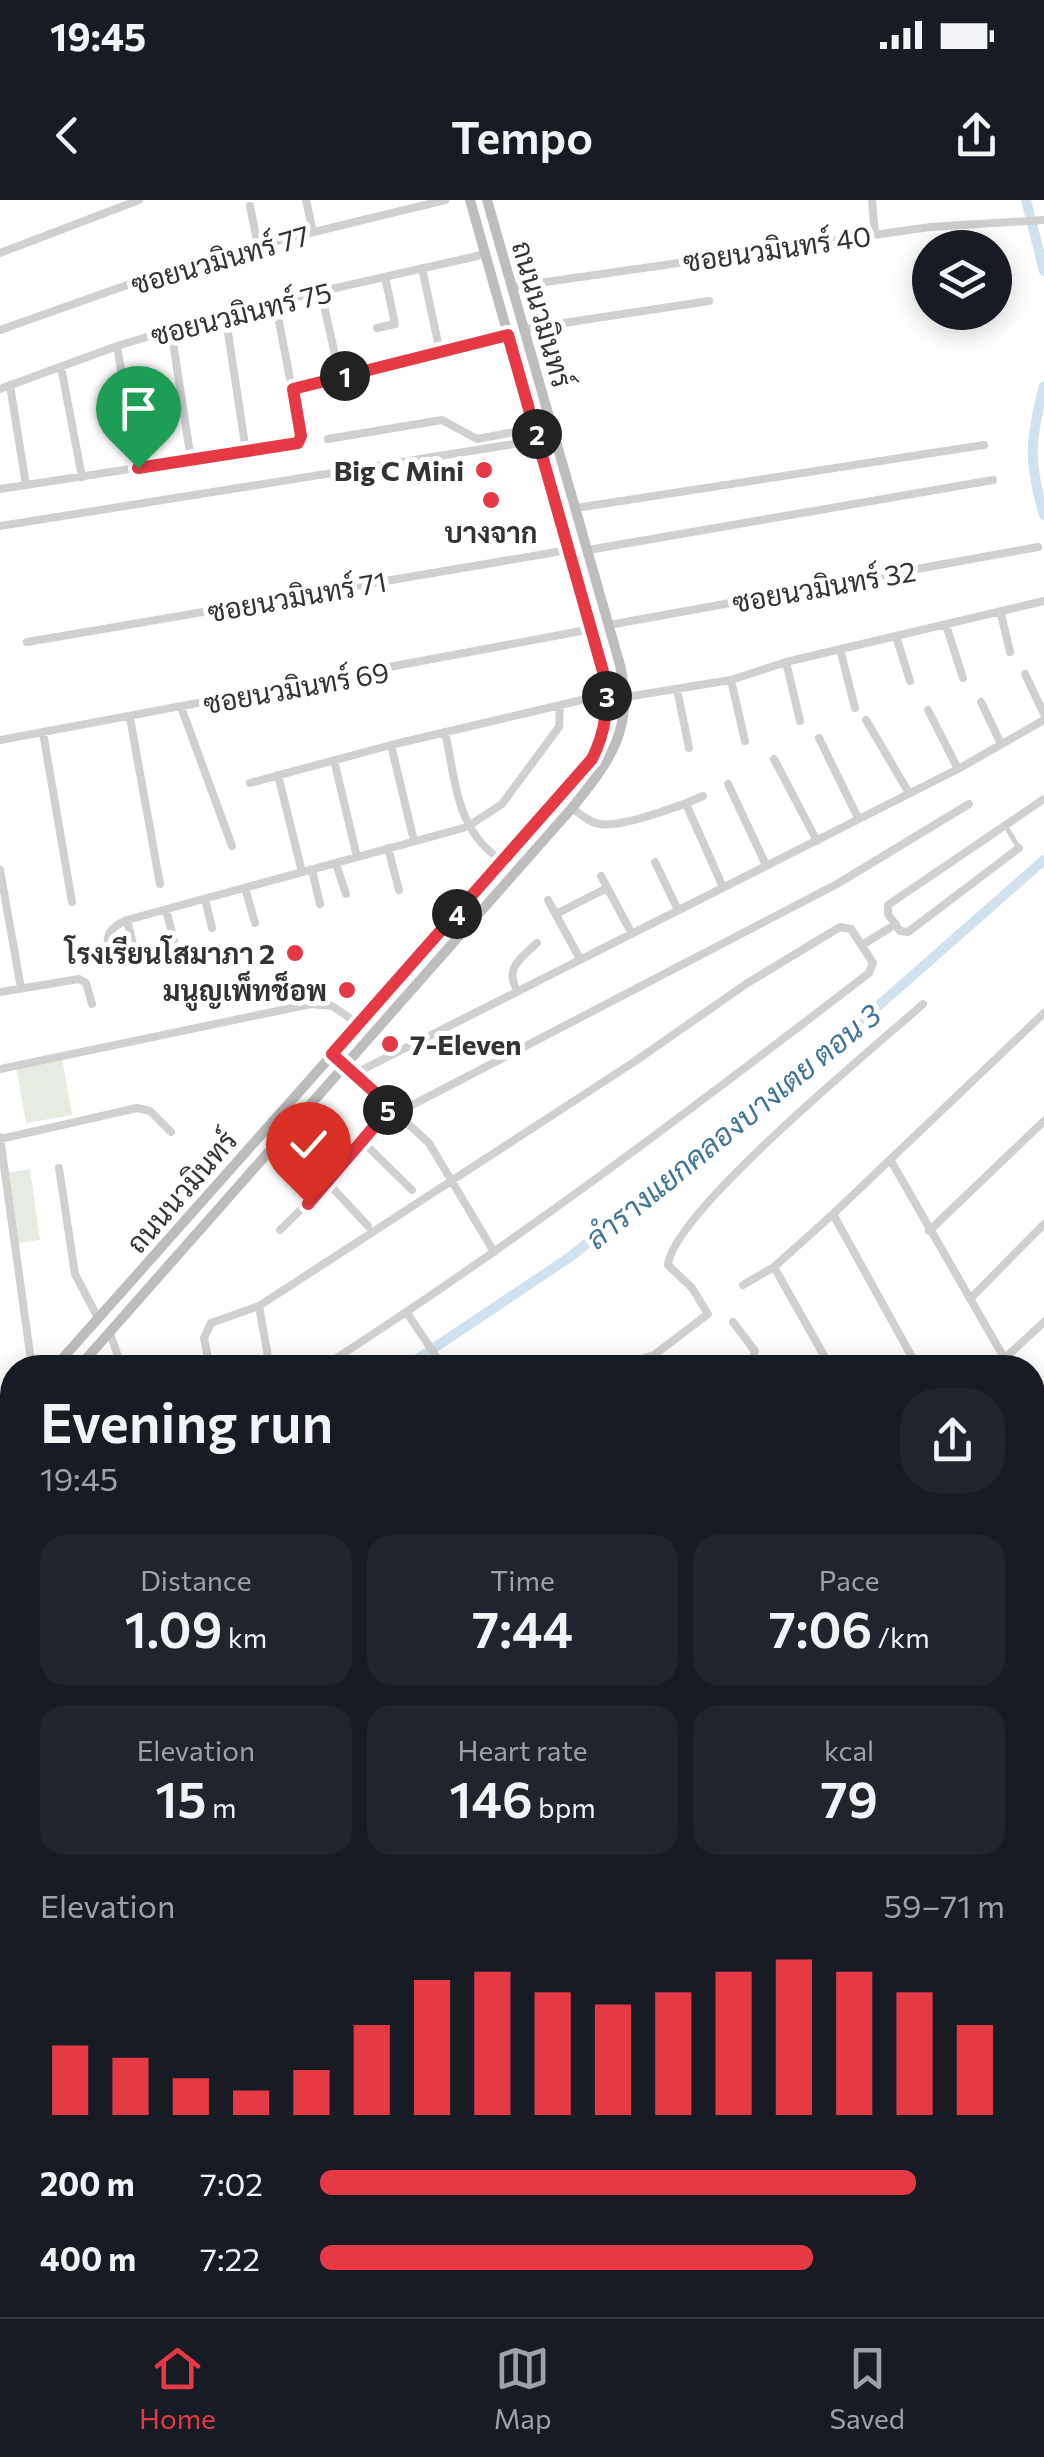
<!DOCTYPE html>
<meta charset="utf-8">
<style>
:root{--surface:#171b24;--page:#20242c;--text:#f1f3f6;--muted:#9ea1a6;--line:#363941;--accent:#e63946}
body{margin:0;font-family:Commissioner,Sarabun,sans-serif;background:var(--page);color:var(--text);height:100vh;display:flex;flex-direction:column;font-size:38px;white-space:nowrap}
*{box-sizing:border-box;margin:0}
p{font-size:32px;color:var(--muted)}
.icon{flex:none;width:55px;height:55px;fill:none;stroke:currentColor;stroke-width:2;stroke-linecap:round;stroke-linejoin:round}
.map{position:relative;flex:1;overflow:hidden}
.panel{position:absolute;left:0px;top:1155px;width:1045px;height:962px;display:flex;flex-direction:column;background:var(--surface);border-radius:40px 40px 0 0;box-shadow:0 5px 25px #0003}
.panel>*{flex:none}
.fabs{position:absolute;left:912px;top:30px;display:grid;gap:20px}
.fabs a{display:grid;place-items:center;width:100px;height:100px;border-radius:50%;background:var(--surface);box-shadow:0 5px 25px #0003;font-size:50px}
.pin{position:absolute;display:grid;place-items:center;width:85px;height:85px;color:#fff;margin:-102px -42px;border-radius:50% 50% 50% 0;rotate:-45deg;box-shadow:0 0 10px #0007}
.pin .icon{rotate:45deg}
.km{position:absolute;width:50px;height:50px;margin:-25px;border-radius:50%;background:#222;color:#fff;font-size:28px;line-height:50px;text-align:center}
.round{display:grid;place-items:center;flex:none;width:105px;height:105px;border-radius:40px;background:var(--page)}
.overview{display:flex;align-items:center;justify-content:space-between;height:170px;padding:0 40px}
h1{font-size:55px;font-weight:600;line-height:75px}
.metrics{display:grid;grid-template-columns:repeat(3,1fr);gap:15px;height:170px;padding:10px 40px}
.metrics div{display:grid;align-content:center;border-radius:25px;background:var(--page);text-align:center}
.metrics b{font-size:50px;font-weight:600}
.metrics small{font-size:28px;font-weight:400}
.metrics p{font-size:28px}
.chart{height:280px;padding:20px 40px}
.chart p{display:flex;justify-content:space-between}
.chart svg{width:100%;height:180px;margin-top:10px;stroke:var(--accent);stroke-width:6}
ul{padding:0 40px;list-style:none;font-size:32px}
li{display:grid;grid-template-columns:160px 120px 1fr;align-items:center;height:75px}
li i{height:25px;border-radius:12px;background:var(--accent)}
.status{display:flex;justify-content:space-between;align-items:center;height:70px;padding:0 50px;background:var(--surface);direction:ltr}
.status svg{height:28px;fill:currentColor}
header{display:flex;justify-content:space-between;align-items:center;height:130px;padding:0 40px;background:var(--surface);font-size:45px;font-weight:600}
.dock{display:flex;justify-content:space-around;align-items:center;height:140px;border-top:2px solid var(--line);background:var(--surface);font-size:28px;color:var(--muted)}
.dock a{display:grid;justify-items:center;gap:5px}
.dock .current{color:var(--accent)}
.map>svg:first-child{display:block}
.green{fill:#e6ecdf}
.water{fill:#cfe2ee}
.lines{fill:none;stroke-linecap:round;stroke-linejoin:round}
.canal{stroke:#cfe2ee;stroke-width:10}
.pedestrian{stroke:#d0d0d0;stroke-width:5}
.minor{stroke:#d0d0d0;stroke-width:8}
.tertiary{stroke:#d0d0d0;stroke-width:9}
.secondary{stroke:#bdbdbd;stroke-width:10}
.route-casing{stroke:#fff;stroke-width:20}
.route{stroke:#e63946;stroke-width:12}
.poi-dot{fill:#e63946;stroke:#fff;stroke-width:4}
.labels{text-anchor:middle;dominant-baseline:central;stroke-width:10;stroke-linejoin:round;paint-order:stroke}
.street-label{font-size:28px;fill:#333;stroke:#fff}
.poi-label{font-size:28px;font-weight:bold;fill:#333;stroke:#fff;text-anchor:end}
.water-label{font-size:30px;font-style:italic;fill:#3f7597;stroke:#fff}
</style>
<div class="status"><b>19:45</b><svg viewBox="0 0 49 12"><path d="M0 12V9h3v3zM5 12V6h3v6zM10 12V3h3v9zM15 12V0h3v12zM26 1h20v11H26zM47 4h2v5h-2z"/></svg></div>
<header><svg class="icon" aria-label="back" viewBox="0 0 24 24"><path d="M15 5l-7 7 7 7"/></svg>Tempo<svg class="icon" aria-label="share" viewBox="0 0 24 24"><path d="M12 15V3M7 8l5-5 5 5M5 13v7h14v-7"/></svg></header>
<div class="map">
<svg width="1044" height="2117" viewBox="0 0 1044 2117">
<rect width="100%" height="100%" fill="#fff"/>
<path class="green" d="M62,858L72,915L26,923L16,866Z
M30,969L40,1040L18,1043L8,973Z
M0,1604L12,1606V1644L0,1642Z
M0,1679L12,1709V2082L0,2059Z
M24,2105H183L188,2117H31Z"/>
<path class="water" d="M0,1743L12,1767V2014L0,1989Z
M1033,2070H1044V2117H971L921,2109L911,2111L906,2117H817L818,2105H1032Z
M65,2105H167L171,2117H72Z"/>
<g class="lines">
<path class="canal" d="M1026,0L1044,71
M1044,186C1030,240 1028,261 1044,315
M404,1168L570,1057L836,843L1044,660
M0,1587L12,1590"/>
<path class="pedestrian" d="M1006,627L1019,648"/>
<path class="minor" d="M306,0L313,32
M872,0L875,35
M250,6L258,46
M0,53L139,0
M422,68L440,152
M511,87L930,27L1044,20
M321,92L340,177
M225,113L246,251
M377,128L395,124L385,77
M171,129L191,260
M524,129L709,101
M0,130L195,61L445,0
M117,146L138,268
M61,167L82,277
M10,185L26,285
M0,189L117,146L225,113L486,54
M293,189L509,135
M328,239L442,220L477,239L536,228
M0,289L298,243L301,236L275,101
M576,308L984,245
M0,326L539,240
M588,350L993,280
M1001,414L1010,452
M609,425L1038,347
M946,425L963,478
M896,436L910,481
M27,442L568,350
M840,449L855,508
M786,462L800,521
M1025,474L1044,514
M731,480L745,541
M677,489L689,548
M626,497L731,480L786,462L1044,401
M981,502L1001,544
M181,507L232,646
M928,510L958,569
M130,518L160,684
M866,520L909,593
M445,532C456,581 456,633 503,661
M43,533L72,702
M819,538L858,618
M0,540L592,429
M391,545L414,641
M774,559L817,641
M334,560L357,657
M278,575L302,672
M250,583L391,545L607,494
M728,584L766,665
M686,604L723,687
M572,608C580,614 590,623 600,624C621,628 683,605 703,596
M388,648L399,690
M1019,648L908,732L900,731L888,714V705L1044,599
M655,662L678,710
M336,664L346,694
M0,670L21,788
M312,670L320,704
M601,676L632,734
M245,688L255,723
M205,699L212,728
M548,700L580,759
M166,710L174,740
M556,714L607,688
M127,720L134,748
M862,745L896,724
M109,755C105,736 108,728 127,720L467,627L502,604L559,527L560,505
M517,790C504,768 521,758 537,743
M0,792L79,779L86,783L92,804
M332,854L429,943L494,1052
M0,869L311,804L332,806L359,824
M356,873L958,569L1044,520
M397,913L837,684L969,604
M0,937L32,1168
M0,939L137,908L150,911L171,932
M363,942L412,990
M891,961L1010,1168
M59,968L75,1074L98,1118
M328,983L368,1026
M833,1014L918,1168
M280,1030L328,983L391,907
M929,1031L1044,921
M774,1067L831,1168
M743,1085L774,1067L833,1014L1044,813
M970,1099L1044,1024
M259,1106L270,1168
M407,1113L444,1168
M733,1122L755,1151L750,1168
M110,1133L122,1168
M1005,1158L1044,1122
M210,1168L204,1138L211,1123L259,1106L634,862L746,784L840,727L851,729L873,763L869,773C691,910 511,1046 321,1168
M612,1168L654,1155L708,1114L692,1088L668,1065C673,1012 875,847 923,804
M1032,1212L1044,1234
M1032,1347L1044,1368
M1032,1473L1044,1468
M1032,1533L1044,1556
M1032,1709L1040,1710L1042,1716L1032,1721
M1032,1871L1044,1893
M1032,1993L1044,1994
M271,2105L275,2117
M369,2105L373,2117
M457,2105L462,2117
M539,2105L543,2117
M622,2105L626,2117
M731,2117L753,2109"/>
<path class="tertiary" d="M0,2074L12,2097
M17,2105L23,2117"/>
<path class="secondary" d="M54,1168L562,596C595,555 613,530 604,475L470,0
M78,1168L572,608C610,561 635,528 620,465L487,0
M0,1228L12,1214
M0,1253L12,1239"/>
</g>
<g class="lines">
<defs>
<path id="route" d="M138,268L298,243L301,236L293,189L508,135L604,475C609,505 606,531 592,559L332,854L391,907L308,1004"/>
</defs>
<use href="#route" class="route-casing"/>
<use href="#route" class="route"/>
</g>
<g class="poi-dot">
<circle cx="484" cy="270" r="10"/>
<circle cx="491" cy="300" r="10"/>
<circle cx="295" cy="753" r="10"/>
<circle cx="347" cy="790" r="10"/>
<circle cx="390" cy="844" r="10"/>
</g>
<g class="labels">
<g class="street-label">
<text transform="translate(777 48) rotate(-8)">ซอยนวมินทร์ 40</text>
<text transform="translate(220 59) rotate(-16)">ซอยนวมินทร์ 77</text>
<text transform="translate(241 113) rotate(-14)">ซอยนวมินทร์ 75</text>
<text transform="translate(543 114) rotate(74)">ถนนนวมินทร์</text>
<text transform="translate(824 386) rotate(-10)">ซอยนวมินทร์ 32</text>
<text transform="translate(297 396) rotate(-10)">ซอยนวมินทร์ 71</text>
<text transform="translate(296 487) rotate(-10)">ซอยนวมินทร์ 69</text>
<text transform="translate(181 991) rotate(-49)">ถนนนวมินทร์</text>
</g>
<g class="poi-label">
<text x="464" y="270">Big C Mini</text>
<text x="491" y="332" text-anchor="middle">บางจาก</text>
<text x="275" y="753">โรงเรียนโสมาภา 2</text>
<text x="327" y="790">มนูญเพ็ทช็อพ</text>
<text x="410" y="844" text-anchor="start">7-Eleven</text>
</g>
<g class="water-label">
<text transform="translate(732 925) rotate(-39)">ลำรางแยกคลองบางเตย ตอน 3</text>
</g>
</g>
</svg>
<div class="fabs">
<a><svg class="icon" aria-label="layers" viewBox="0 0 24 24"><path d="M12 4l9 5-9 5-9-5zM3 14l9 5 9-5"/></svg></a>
</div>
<div class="pin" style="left:138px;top:268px;background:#1e9e55"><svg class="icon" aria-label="arrive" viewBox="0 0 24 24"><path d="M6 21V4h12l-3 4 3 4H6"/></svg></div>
<div class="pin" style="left:308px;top:1004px;background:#d93025"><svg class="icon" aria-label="check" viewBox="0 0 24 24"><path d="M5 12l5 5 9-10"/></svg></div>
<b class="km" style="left:345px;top:176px">1</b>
<b class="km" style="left:537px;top:234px">2</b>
<b class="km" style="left:607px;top:496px">3</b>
<b class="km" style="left:457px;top:714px">4</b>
<b class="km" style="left:388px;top:910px">5</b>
<section class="panel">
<div class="overview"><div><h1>Evening run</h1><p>19:45</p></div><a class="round"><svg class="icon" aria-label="share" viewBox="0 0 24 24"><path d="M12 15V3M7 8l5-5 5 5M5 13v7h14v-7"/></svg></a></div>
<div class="metrics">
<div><p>Distance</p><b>1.09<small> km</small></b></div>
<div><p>Time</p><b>7:44</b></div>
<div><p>Pace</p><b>7:06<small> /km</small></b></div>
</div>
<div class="metrics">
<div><p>Elevation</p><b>15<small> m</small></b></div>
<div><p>Heart rate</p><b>146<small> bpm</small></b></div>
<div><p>kcal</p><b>79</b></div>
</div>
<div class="chart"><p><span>Elevation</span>59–71 m</p>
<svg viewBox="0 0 160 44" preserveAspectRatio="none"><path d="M5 44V27M15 44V30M25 44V35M35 44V38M45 44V33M55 44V22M65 44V11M75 44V9M85 44V14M95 44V17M105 44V14M115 44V9M125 44V6M135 44V9M145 44V14M155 44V22"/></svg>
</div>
<ul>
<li><b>200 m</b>7:02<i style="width:87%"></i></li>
<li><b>400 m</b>7:22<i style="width:72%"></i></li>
</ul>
</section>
</div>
<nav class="dock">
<a class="current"><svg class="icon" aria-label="home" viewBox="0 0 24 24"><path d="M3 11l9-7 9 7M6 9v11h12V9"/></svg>Home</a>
<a><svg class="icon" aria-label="map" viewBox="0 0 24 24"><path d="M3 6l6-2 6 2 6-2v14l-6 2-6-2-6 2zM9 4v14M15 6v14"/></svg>Map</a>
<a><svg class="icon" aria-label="saved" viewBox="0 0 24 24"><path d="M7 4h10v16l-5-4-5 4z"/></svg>Saved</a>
</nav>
